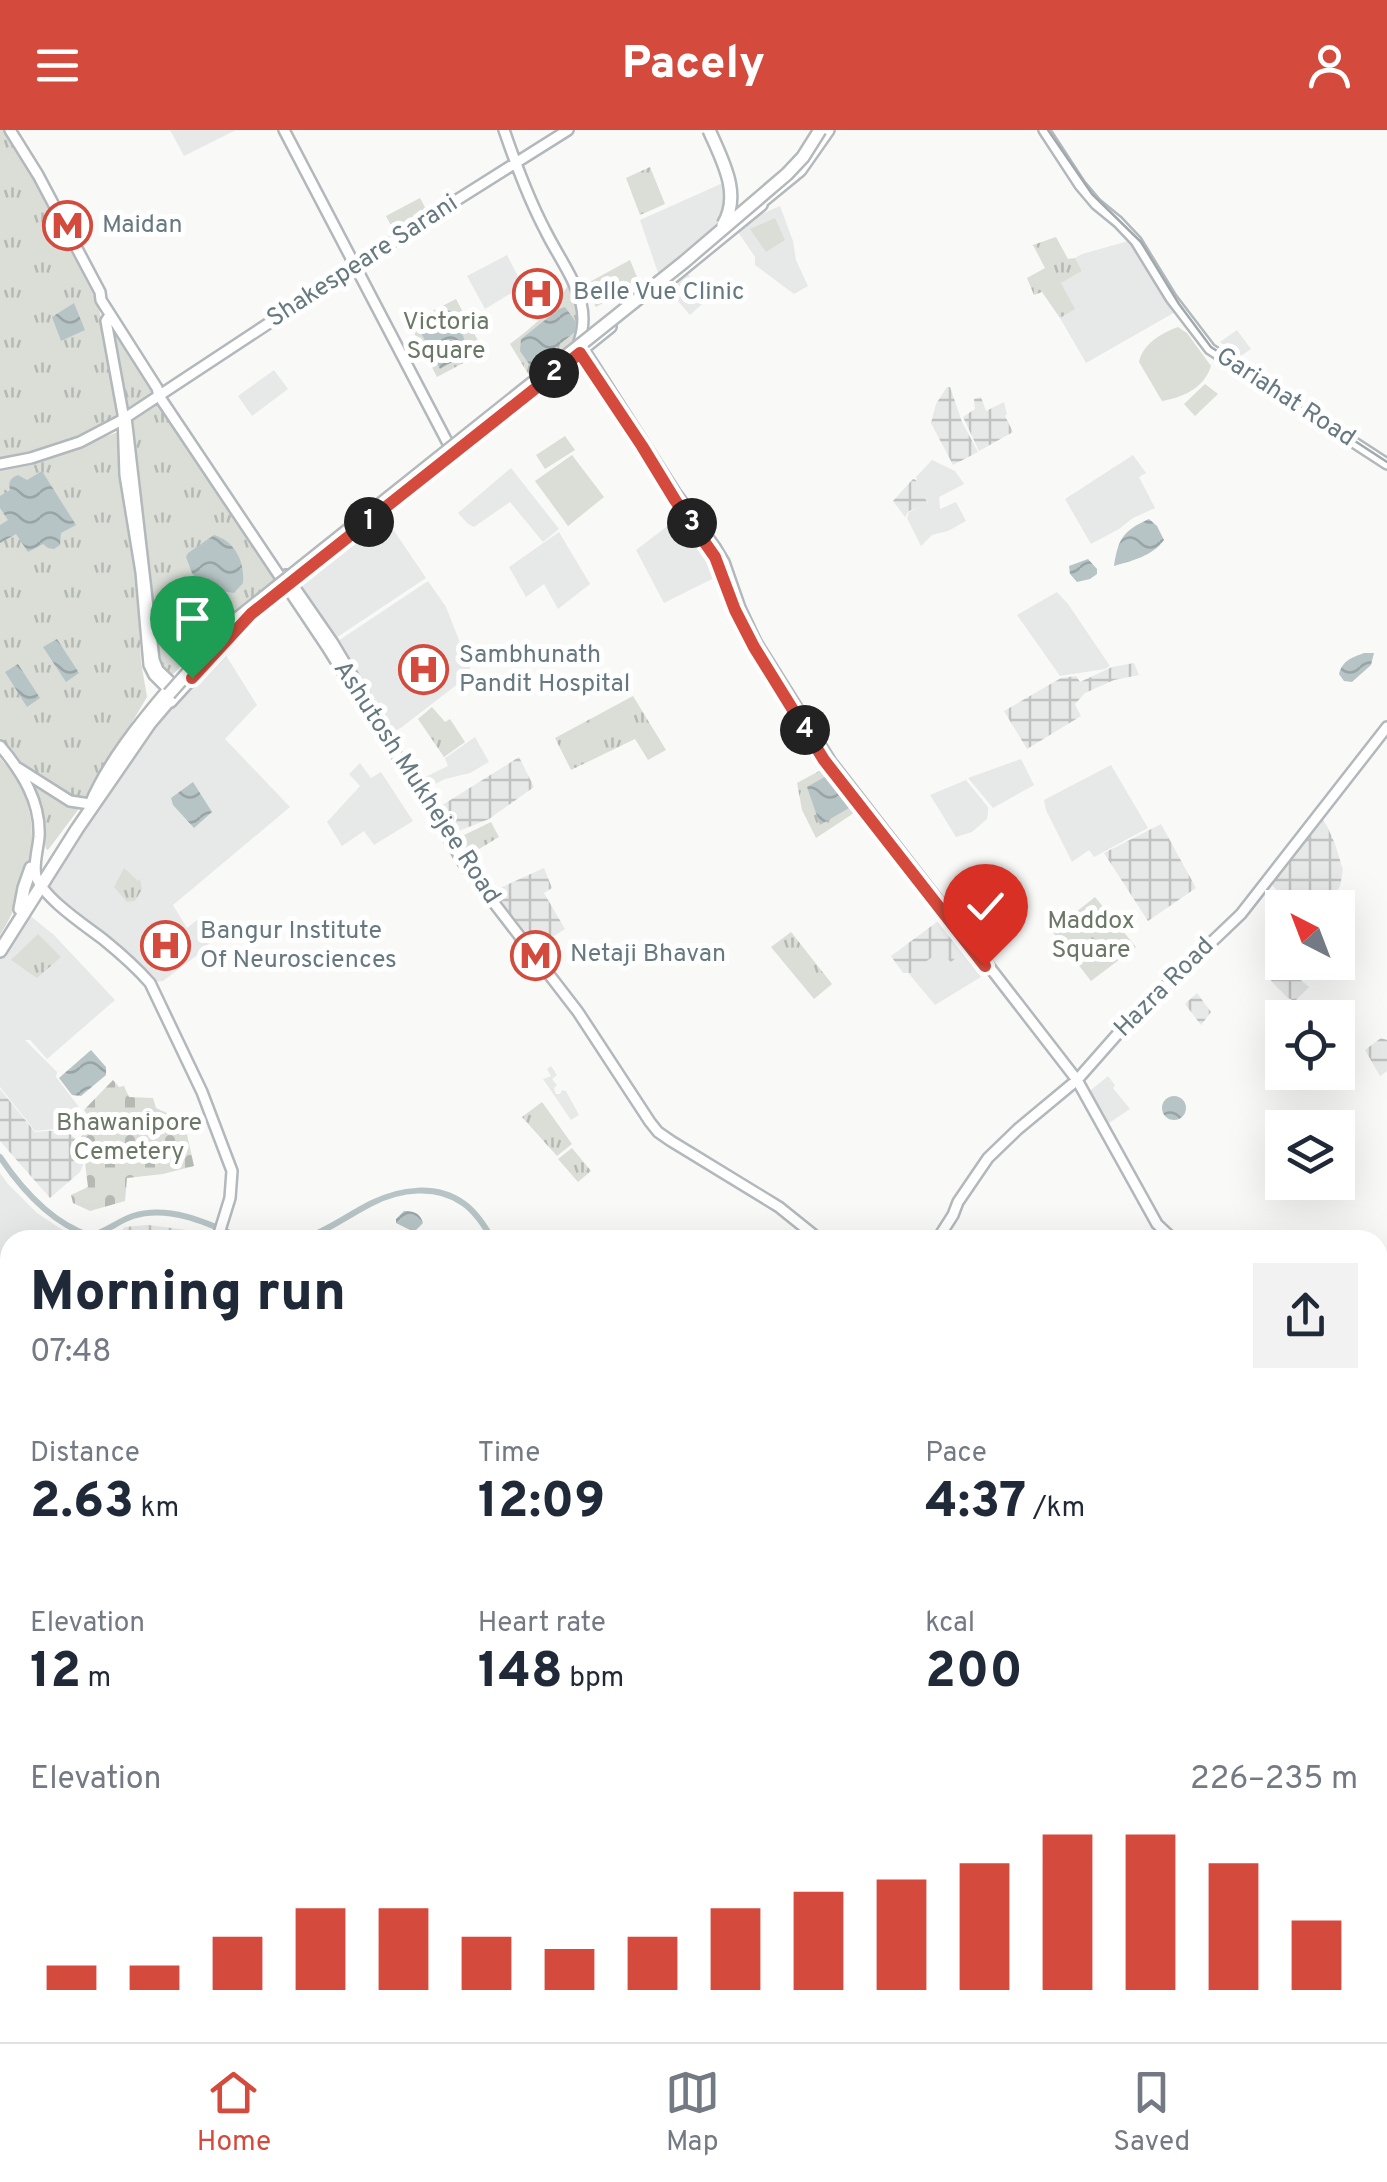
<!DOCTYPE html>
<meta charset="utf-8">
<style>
:root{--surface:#fff;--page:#f2f2f3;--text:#1f2937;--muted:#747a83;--line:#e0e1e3;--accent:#d44a3c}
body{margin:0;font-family:Overpass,sans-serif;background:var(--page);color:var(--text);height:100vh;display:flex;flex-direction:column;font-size:38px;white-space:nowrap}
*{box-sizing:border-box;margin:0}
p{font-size:32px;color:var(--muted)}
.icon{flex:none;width:55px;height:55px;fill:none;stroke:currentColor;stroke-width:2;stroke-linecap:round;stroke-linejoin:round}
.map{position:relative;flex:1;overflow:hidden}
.panel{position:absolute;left:0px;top:1100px;width:1388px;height:812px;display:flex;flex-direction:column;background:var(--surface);border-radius:30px 30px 0 0;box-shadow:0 10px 40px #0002}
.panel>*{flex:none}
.needle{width:65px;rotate:318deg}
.fabs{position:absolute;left:1265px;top:760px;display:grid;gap:20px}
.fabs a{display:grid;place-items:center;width:90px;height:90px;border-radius:0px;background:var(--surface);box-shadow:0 10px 40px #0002;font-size:50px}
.pin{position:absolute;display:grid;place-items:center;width:85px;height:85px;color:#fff;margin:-102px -42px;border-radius:50% 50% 50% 0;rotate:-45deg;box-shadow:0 0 10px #0007}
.pin .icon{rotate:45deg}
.km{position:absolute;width:50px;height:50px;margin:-25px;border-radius:50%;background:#222;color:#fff;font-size:28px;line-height:50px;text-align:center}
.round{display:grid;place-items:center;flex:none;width:105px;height:105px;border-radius:0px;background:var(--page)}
.summary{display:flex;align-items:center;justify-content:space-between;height:170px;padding:0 30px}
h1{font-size:55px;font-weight:800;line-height:75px}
.figures{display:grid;grid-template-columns:repeat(3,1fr);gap:15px;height:170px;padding:10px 30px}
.figures div{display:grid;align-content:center}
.figures b{font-size:50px;font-weight:800}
.figures small{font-size:28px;font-weight:400}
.figures p{font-size:28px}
.chart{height:280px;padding:20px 30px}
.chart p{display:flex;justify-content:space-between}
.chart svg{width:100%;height:180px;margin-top:10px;stroke:var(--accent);stroke-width:6}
header{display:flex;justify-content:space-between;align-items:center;height:130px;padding:0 30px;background:var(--accent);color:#fff;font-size:45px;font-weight:800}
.dock{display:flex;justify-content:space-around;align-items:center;height:140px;border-top:2px solid var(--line);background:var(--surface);font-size:28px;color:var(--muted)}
.dock a{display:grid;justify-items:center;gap:5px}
.dock .active{color:var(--accent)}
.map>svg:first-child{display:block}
.built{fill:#e7e9e8}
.industrial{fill:url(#industrial-grid)}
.green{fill:#daded7}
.cemetery{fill:url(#cemetery-stones)}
.park{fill:url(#park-tufts)}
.water{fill:url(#water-waves)}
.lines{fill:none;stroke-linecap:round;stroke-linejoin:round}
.stream{stroke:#b7c4c6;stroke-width:2.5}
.river{stroke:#b7c4c6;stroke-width:6}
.major-casing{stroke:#b2b8bb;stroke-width:14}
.highway-casing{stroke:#b4b9bb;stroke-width:16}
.major{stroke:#fff;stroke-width:9}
.highway{stroke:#fff;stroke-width:11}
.tram{stroke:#a1a9ad;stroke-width:2.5}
.rail-casing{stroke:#a1a9ad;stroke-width:6}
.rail{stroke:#fff;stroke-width:2.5;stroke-dasharray:8;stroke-linecap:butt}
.highway-bridge-casing{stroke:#b4b9bb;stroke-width:16;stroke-linecap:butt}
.highway-bridge{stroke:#fff;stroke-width:11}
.route-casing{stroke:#fff;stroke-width:20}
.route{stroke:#d44a3c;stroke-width:12}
.labels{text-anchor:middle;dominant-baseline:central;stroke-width:10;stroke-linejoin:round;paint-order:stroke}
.poi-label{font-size:25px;fill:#667980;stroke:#fff;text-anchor:start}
.street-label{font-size:25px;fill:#667980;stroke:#fff}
.park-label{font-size:25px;fill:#6b7865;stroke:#fff}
</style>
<header><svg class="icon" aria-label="menu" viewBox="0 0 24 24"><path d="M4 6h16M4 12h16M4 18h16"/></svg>Pacely<svg class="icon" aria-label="person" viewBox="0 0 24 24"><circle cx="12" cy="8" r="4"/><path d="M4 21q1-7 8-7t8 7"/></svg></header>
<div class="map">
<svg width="1387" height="1912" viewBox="0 0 1387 1912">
<defs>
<pattern id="industrial-grid" width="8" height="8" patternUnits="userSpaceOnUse" patternTransform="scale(2.5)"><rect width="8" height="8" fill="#e7e9e8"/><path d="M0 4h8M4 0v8" fill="none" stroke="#bfc2c1"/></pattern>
<pattern id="cemetery-stones" width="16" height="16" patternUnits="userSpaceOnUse" patternTransform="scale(2.5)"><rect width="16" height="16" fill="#daded7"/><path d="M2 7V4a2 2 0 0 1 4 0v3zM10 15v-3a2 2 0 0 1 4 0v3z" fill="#b5b9b4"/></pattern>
<pattern id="park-tufts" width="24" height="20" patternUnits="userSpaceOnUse" patternTransform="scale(2.5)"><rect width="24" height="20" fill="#daded7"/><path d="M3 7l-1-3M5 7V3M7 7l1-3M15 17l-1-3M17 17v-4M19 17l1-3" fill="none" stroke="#b5b9b4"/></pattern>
<pattern id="water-waves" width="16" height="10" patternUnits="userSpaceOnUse" patternTransform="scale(2.5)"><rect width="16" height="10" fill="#b7c4c6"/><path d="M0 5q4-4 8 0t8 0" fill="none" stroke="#99a4a6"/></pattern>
</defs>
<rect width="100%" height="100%" fill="#f9f9f7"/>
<path class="built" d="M170,0H236L184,26Z
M725,52L722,91L658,143L640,90Z
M780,76L793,111L796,130L808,156L794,164L755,135V127L736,99L747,90Z
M1132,110L1177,181L1086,233L1060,188L1074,179L1060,153L1082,141L1075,128L1082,124Z
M507,125L523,156L485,179L467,146Z
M685,141L709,168L690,185L665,156Z
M542,147L555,166L544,178L537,183L520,161Z
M1237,200L1251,219L1239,227L1220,212Z
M274,240L288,259L252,286L238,266Z
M1133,325L1146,343L1139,347L1155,378L1133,388L1119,399L1091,414L1065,369Z
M932,330L955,341L964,354L939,367L940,379L956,372L966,391L948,401L932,405L921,416L907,388L909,382L928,373L918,356L916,347Z
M511,338L559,399L543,412L510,372L474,397L467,393L458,383Z
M686,382L718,426L724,443L664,473L636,420Z
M382,383L426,448L327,514L291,456Z
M559,402L590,454L558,479L544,454L526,467L509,437Z
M428,451L446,477L472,543L402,597L388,605L329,517Z
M1057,462L1068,474L1110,536L1105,539L1060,546L1017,485Z
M222,519L257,575L225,609L290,677L173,775L187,798L201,787L216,806L200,823L163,851L154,852L46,760L85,698L175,572Z
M475,607L489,632L470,643L445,649L423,660L417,651L448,636L445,628Z
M1021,629L1034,655L993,678L968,648Z
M360,633L371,648L381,642L413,691L374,715L364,701L342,716L327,692L360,656L349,644Z
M1111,635L1148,698L1094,727L1089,720L1072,732L1046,680L1044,670Z
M966,650L988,677V683L987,689L972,702L956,707L930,665Z
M28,784L54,805L115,870L47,929L30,910H25L57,942L56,947L79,977L55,999L35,1001L0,957V824Z
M943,794L981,847L935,875L895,827Z
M551,936L557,945L552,949L557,955L554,958L556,964H560L562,960L566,961L579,985L571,990L543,949L551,946L547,939Z
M1108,946L1115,955L1113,958L1130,979L1103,997L1085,965Z
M0,1043L8,1054L37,1083L78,1110H10V1148L0,1135Z
M3,1318L10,1327V1363L6,1366L0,1359V1321Z
M10,1616V1671L0,1653V1622Z"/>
<path class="industrial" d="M947,257H950L962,292L978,322L953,335L931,293L936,274Z
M981,267L986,281L1004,272L1007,284L1005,286L1013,302L979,321L963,287L975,279L974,269Z
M913,349L916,350L928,374L909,381L905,387L893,371Z
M1134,533L1139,545L1114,550L1085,563L1075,574L1081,586L1027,619L1004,581L1061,548L1076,546L1080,552L1112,537Z
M519,627L534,657L489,689L451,704L436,679Z
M1320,686L1327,696L1335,714L1343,740L1340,756L1328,777H1290L1269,751Z
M1161,694L1196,758L1148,791L1104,723Z
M544,738L552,758L544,763L565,799L535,818L491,762Z
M945,786L969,817L951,832L944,825L936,824L911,843H903L891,826Z
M1279,832L1309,857L1295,871L1288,868L1271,851L1276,834Z
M1197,863L1211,882L1201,895L1185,874Z
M1381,908L1387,910V941L1380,946L1365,920Z
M0,959L35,1002L60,1000L70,1004L78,1011L83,1022V1035L80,1042L50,1068L0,1011Z
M148,1095L195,1101L214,1110H116V1106L125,1097Z"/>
<path class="green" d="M420,68L428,83L394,101L386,86Z
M775,88L785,110L766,122L750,99Z
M630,130L639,152L596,177L584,155Z
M1178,197L1187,203L1211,236C1204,258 1184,267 1162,271L1139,232C1143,214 1161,203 1178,197Z
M1205,254L1218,264L1195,286L1184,274Z
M565,306L575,320L545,339L536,325Z
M572,325L604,367L568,396L535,351Z
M0,628C5,634 11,640 15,647C47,696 29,760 0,805Z"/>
<path class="cemetery" d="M113,950L119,957L124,956L129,967L153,968L156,978L184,991L194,1036L163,1044L127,1048L125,1071L90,1081L73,1073L71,1065L88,1057L83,1016L78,1010L93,993L84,980Z"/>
<path class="park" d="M0,0H4L30,44L98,173L120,285L118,289L76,310L0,330Z
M650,37L665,74L640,85L626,48Z
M1056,107L1068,129L1075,128L1082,141L1061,153L1075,179L1060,188L1042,162L1034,165L1027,148L1045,138L1033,115Z
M569,154L579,177L581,205L530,247L510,214C534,196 553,179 569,154Z
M456,169L484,222L437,247L409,193Z
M117,206H122L156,262L130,280L127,278L113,209Z
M166,265L202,326L281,444L232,486L168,549L159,540L128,293Z
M118,302L136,442L141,532L147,567L87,668L48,720L46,719L38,677L24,642L0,608V339L30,333Z
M633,566L666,620L648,630L635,609L571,640L555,608Z
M432,577L445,592L450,589L465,612L444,627L418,589Z
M832,634L863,677L816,708L802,680L797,653Z
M491,692L499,707L469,725L458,708Z
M124,738L138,751L140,749L142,759L135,771L127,772L114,757Z
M1095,767L1136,817L1091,851L1052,801Z
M791,802L832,854L814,869L771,817Z
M38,804L61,827L37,848L11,830Z
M542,972L572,1014L557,1026L522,987Z
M572,1018L591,1041L578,1052L558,1029Z
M0,1152C9,1166 13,1185 10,1202C8,1213 2,1223 0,1235Z
M0,1237L10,1264V1306L0,1315Z"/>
<path class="water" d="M74,173L85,200L61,211L52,187Z
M565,177L576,192L575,202L531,237L520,221L521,209L559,179Z
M445,180L453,181L467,216L459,228L440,239L419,199L422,192Z
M42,341L76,395L61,403L60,415L54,419L48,418L43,414L28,422L16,404L0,413V395L8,390L0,378V366L10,360C8,352 10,348 18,345L27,350Z
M1149,389L1157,396L1164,410C1153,426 1131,431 1114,436C1118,410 1122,401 1149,389Z
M214,405C235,411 245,432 243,453L234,463L203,458L192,443L186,427L188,423Z
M1088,429L1097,439V444L1090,449L1077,452L1070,444L1069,436Z
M57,509L79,543L66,552L43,517Z
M1364,523H1374L1371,535L1352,552L1344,551L1339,544C1343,530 1351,528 1364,523Z
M18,534L40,568L27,577L5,542Z
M828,645L854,675L820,695L807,657Z
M193,652L212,682L194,698L173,675L171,668Z
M91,920L106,937V945L81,966L72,965L59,948Z
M1162 978a12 12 0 1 1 24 0a12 12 0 1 1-24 0Z
M404,1081C414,1081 420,1083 423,1093L414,1102L396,1093V1089Z"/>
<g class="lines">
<path class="stream" d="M1143,1912L1144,1910"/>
<path class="river" d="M0,1027C22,1060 52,1093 90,1106C106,1102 118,1091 133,1086C171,1074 212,1095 246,1110
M301,1110C330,1100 346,1086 372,1073C400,1059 436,1054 463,1073C476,1082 485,1097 493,1110
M1130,1902L1148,1912"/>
<defs>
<path id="major" d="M10,0L38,45L100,162L101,170L157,258L159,266L327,517L374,593L421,660L464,734L578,882L650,992L658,1002L671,1011L779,1077L820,1110
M284,0L452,321
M504,0C516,35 529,70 546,102C558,126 574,147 581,173C584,185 583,200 579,212
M1044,0L1080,55L1096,74L1118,92L1136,111L1171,168L1210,219L1387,334
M658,160L762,75
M110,185L106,191L123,284L125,345L141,442L149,535L154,545L172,563
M579,212L675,362L715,417L724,432L740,478L756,512L831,632L1077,950L1157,1094L1174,1110
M123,284L126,287L154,530L158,540L177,558
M0,334L31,328L80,312L122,290L433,85L568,0
M286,445L333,513L370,575
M171,572L251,484L333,421L611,197
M0,616C22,642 41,672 39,707C38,719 33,735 36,746C43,768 86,796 104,810C120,823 136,837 150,853L202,962L232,1041L230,1068L217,1110
M18,638L70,671L90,674C107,633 140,592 169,558
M937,1110L953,1085L958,1072L988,1028L1018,999L1077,950L1129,891L1241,784L1387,597
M1378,1156L1387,1143
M1378,1169L1387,1156
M1378,1271L1387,1279
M0,1682L10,1701
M1378,1784L1387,1797
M1378,1797L1387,1808
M666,1902L673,1912
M1078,1902L1089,1912
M500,1912L507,1902"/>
<path id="highway" d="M756,76L800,40L828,0
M20,779L24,758L31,738
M0,821L77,699L150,593L172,567
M0,1143L6,1151L10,1165
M10,1209C3,1227 0,1241 10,1259
M120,1902L126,1912
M186,1912V1902"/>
</defs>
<use href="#major" class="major-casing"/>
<use href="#highway" class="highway-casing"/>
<use href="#major" class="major"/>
<use href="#highway" class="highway"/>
<path class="tram" d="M1048,0L1092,64L1141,112L1179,174L1211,217L1387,332
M1378,1163L1387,1151
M1378,1790L1387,1801"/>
<defs>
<path id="rail" d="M1378,1807L1387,1804
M1183,1912L1189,1902"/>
</defs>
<use href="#rail" class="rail-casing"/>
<use href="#rail" class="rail"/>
<defs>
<path id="highway-bridge" d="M709,0C722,30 742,64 723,95
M169,564L233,492L684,132L787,44L803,27L820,0"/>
</defs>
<use href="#highway-bridge" class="highway-bridge-casing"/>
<use href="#highway-bridge" class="highway-bridge"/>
</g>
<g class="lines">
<defs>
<path id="route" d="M192,548L251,484L580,223L642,316L675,370L715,427L735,480L754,517L824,630L985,836"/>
</defs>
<use href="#route" class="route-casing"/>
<use href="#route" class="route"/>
</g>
<defs>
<symbol id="metro-ring" viewBox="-11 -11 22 22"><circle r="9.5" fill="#fff" stroke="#d44a3c" stroke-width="1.5"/><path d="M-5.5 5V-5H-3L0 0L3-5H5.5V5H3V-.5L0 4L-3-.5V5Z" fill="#d44a3c"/></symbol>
<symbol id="hospital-ring" viewBox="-11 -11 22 22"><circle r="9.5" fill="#fff" stroke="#d44a3c" stroke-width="1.5"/><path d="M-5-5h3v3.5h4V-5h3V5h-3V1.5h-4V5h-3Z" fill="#d44a3c"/></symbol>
</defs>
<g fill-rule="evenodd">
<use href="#metro-ring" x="40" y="68" width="55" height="55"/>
<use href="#hospital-ring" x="510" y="136" width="55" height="55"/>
<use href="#hospital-ring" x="396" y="512" width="55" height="55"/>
<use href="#hospital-ring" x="138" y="788" width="55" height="55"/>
<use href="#metro-ring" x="508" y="798" width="55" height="55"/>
</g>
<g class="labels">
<g class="poi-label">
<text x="102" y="96">Maidan</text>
<text x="573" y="163">Belle Vue Clinic</text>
<text x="459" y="526">Sambhunath<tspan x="459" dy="29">Pandit Hospital</tspan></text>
<text x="200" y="802">Bangur Institute<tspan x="200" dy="29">Of Neurosciences</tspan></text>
<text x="570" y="825">Netaji Bhavan</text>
</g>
<g class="street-label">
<text transform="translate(363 132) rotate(-33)">Shakespeare Sarani</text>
<text transform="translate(1285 268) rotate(33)">Gariahat Road</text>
<text transform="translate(416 653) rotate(57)">Ashutosh Mukhejee Road</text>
<text transform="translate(1165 858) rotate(-45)">Hazra Road</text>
</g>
<g class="park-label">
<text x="446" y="193">Victoria<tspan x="446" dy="29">Square</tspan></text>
<text x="1091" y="792">Maddox<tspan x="1091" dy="29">Square</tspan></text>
<text x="129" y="994">Bhawanipore<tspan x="129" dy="29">Cemetery</tspan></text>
</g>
</g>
</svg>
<div class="fabs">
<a><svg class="needle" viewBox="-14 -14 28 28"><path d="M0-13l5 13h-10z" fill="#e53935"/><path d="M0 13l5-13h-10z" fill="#747a83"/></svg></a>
<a><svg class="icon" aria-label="locate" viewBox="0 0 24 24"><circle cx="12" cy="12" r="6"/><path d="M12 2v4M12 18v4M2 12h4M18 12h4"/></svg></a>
<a><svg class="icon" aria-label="layers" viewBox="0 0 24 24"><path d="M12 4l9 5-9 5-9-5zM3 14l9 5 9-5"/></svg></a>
</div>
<div class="pin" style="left:192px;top:548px;background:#1e9e55"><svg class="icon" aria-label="arrive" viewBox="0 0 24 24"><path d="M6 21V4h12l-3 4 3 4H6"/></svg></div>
<div class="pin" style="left:985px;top:836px;background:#d93025"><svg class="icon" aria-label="check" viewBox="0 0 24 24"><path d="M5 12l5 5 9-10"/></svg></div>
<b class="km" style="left:369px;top:392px">1</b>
<b class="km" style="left:554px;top:243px">2</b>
<b class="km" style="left:692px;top:393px">3</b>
<b class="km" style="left:805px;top:600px">4</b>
<section class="panel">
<div class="summary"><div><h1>Morning run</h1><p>07:48</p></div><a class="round"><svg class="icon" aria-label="share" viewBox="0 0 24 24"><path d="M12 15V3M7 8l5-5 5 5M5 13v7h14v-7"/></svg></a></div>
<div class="figures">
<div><p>Distance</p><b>2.63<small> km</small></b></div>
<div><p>Time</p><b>12:09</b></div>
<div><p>Pace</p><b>4:37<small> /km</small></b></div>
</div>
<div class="figures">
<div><p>Elevation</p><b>12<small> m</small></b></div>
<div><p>Heart rate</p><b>148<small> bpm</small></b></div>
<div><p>kcal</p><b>200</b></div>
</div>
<div class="chart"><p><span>Elevation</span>226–235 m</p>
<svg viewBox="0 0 160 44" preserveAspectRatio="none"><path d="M5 44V38M15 44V38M25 44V31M35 44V24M45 44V24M55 44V31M65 44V34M75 44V31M85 44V24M95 44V20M105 44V17M115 44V13M125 44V6M135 44V6M145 44V13M155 44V27"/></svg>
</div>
</section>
</div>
<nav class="dock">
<a class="active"><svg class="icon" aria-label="home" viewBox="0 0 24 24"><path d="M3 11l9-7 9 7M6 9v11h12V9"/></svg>Home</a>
<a><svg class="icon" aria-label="map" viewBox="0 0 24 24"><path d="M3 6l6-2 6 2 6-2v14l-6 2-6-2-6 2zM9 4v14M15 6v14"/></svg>Map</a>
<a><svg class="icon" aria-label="saved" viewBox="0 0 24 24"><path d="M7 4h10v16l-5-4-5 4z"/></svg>Saved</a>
</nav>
